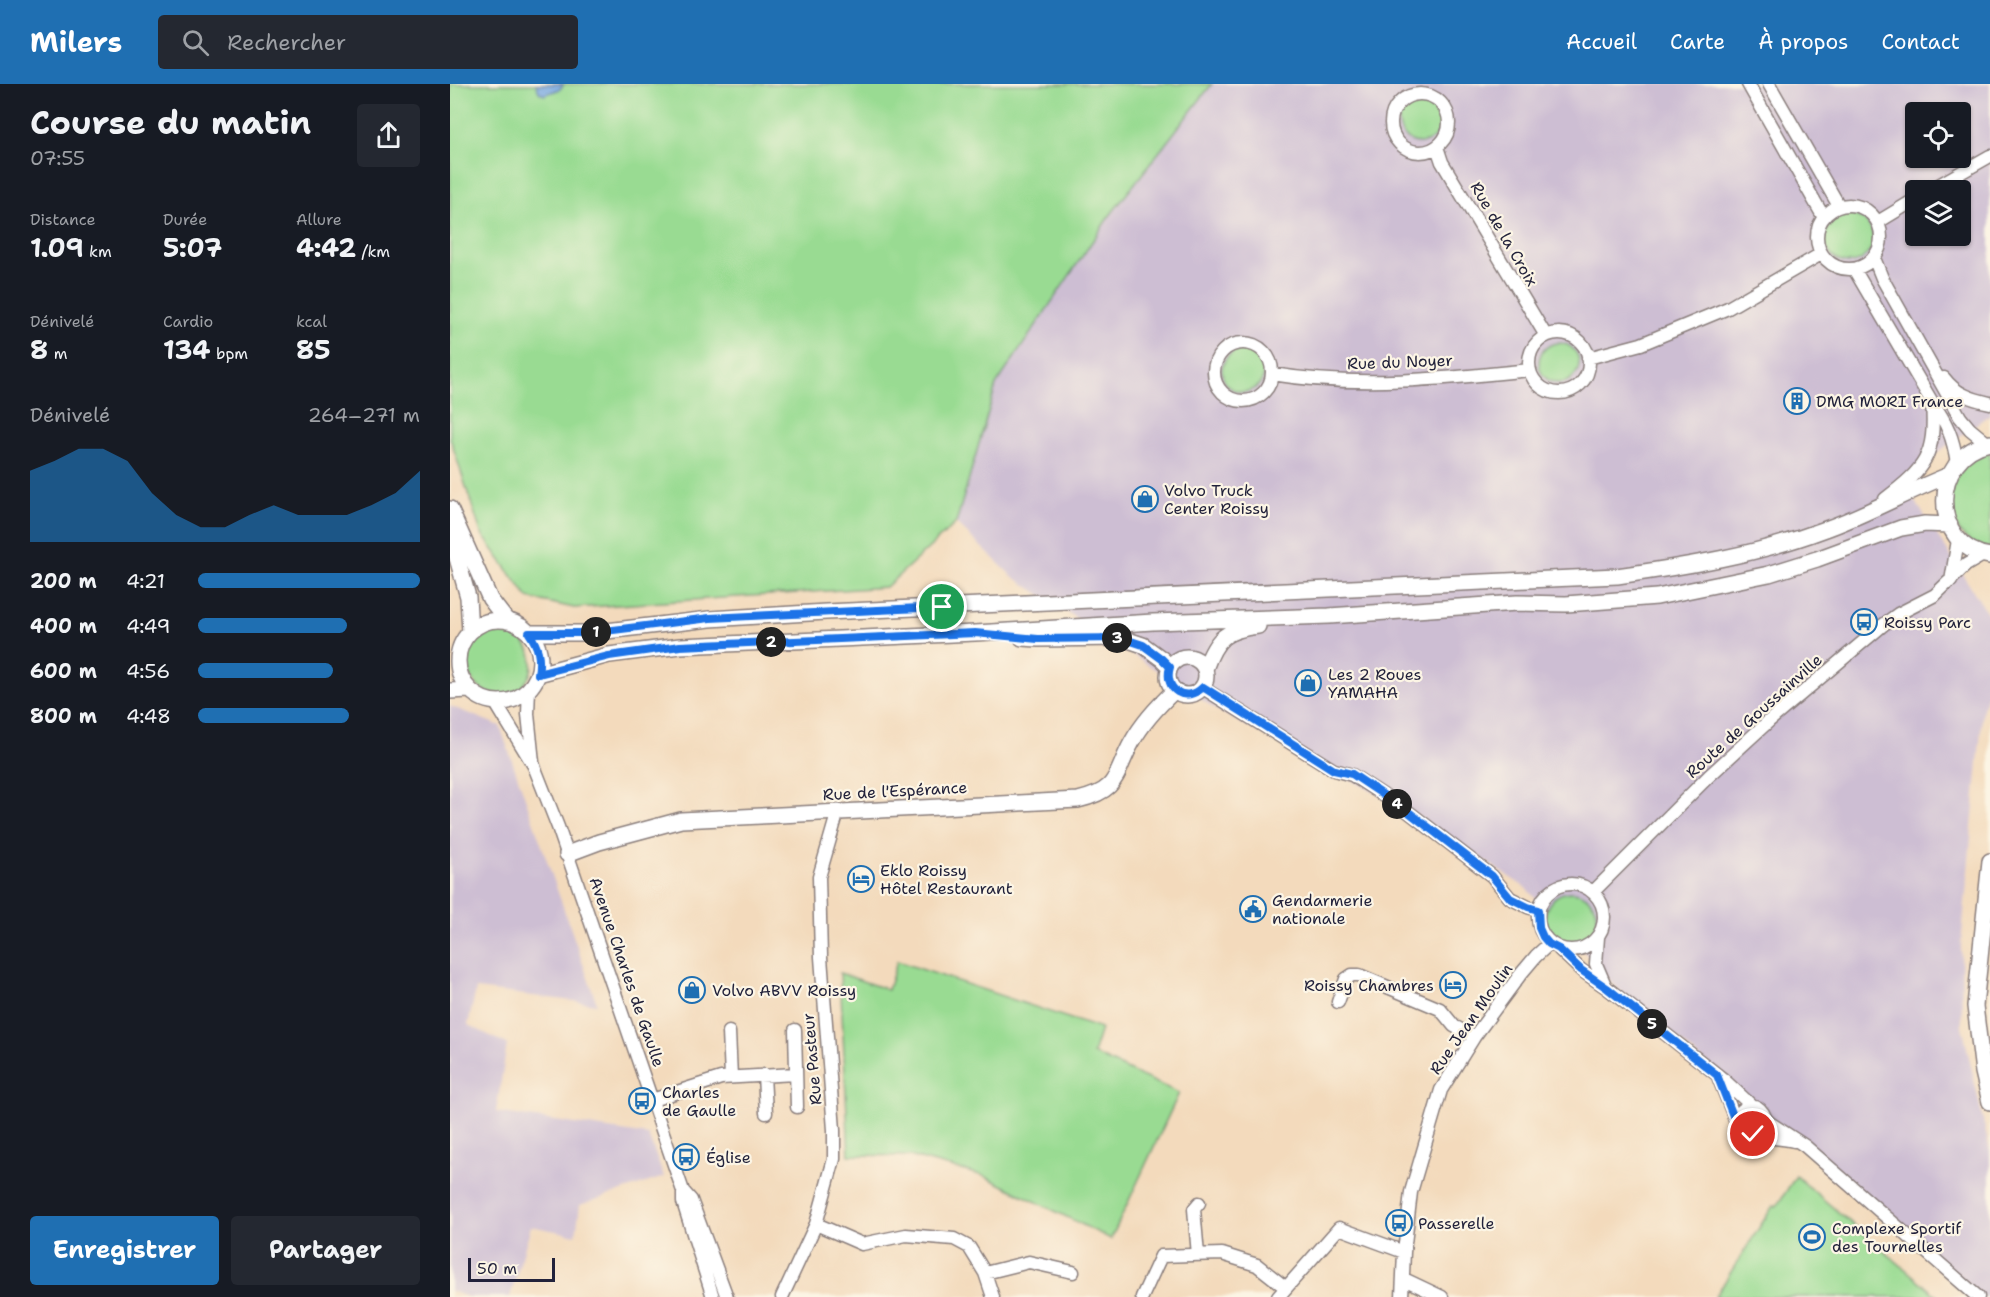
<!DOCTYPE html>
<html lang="fr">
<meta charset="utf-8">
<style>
:root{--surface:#171b24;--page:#242831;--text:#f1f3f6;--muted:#9ea1a6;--accent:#1f6fb2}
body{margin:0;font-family:"Shantell Sans",sans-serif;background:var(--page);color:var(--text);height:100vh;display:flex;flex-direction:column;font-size:22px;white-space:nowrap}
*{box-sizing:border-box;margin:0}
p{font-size:20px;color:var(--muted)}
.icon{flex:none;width:33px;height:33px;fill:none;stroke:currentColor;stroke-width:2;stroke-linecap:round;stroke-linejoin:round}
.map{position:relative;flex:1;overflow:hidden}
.panel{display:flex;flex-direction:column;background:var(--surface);width:450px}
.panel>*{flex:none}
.controls{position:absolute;left:1455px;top:18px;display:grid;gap:12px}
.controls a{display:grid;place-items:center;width:66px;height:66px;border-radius:6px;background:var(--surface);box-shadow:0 2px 4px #0004;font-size:30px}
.scale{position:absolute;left:18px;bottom:15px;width:87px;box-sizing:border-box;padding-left:6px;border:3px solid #22223b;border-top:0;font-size:16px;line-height:21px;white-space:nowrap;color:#22223b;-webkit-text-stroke:4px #fcf5e5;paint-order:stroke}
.pin{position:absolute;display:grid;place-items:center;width:51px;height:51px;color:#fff;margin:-26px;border:3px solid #fff;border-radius:50%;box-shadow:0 2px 6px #0007}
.km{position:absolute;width:30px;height:30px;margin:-15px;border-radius:50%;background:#222;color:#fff;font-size:16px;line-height:30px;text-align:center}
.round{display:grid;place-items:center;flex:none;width:63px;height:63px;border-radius:6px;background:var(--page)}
.summary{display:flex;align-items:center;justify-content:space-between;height:102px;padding:0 30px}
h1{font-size:33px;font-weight:700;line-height:45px}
.figures{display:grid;grid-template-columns:repeat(3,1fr);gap:9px;height:102px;padding:6px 30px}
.figures div{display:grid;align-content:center}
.figures b{font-size:26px;font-weight:700}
.figures small{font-size:16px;font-weight:400}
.figures p{font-size:16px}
.chart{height:168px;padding:12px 30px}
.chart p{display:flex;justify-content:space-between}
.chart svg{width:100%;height:108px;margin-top:6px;fill:var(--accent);opacity:.7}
.button{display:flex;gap:12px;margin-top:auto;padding:12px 30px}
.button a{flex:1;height:69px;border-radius:6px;background:var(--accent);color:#fff;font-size:24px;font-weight:700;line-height:69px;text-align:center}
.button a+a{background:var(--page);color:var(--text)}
ul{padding:0 30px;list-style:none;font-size:20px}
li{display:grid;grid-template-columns:96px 72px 1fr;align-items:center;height:45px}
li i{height:15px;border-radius:8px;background:var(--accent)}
header{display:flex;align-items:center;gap:36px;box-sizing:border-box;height:84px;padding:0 30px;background:var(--accent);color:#fff}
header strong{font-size:28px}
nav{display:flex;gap:33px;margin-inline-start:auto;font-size:21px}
.search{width:420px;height:54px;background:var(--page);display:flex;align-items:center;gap:15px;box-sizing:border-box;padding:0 21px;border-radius:6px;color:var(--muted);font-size:22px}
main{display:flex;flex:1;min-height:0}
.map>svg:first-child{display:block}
.industrial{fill:#cdbed3;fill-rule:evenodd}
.green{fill:#99db92;stroke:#5e7e66;stroke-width:1.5}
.water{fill:#76a7e1;stroke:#4c648e;stroke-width:1.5}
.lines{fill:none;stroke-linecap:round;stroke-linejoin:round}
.minor-casing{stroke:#8a7e7c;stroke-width:15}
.major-casing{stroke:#8a7e7c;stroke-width:18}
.minor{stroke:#fff;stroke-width:12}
.major{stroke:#fff;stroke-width:15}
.route-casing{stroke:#fff;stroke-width:12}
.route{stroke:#1a73e8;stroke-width:8}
.labels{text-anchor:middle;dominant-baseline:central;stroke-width:4.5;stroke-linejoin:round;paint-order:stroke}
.street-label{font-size:16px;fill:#22223b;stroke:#fcf5e5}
.poi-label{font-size:16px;fill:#22223b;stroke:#fcf5e5;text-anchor:start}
</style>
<header>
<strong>Milers</strong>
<div class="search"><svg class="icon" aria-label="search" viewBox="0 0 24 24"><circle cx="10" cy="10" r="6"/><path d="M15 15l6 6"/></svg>Rechercher</div>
<nav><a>Accueil</a><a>Carte</a><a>À propos</a><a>Contact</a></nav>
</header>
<main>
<section class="panel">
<div class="summary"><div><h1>Course du matin</h1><p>07:55</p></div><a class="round"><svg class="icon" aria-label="share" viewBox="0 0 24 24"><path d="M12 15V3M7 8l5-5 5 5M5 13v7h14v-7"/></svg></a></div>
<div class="figures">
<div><p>Distance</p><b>1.09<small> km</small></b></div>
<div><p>Durée</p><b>5:07</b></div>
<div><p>Allure</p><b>4:42<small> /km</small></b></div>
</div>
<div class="figures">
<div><p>Dénivelé</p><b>8<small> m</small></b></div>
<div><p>Cardio</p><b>134<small> bpm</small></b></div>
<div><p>kcal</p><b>85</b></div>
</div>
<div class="chart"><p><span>Dénivelé</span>264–271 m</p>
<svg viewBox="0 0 160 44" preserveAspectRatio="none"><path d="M0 44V15L10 11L20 6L30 6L40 11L50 24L60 33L70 38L80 38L90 33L100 29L110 33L120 33L130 33L140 29L150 24L160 15V44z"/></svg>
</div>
<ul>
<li><b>200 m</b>4:21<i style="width:100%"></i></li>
<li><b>400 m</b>4:49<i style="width:67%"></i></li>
<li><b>600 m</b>4:56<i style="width:61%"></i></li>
<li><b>800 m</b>4:48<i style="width:68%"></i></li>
</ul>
<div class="button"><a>Enregistrer</a><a>Partager</a></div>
</section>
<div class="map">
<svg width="1540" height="1213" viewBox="0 0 1540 1213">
<rect width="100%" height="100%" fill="#fcf5e5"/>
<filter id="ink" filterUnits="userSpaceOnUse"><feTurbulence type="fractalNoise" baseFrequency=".0167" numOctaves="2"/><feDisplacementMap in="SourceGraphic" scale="12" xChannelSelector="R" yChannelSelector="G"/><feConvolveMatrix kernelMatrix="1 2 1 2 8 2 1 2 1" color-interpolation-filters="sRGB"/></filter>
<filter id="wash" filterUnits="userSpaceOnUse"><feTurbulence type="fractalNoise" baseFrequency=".008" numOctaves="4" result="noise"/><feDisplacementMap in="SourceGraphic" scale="24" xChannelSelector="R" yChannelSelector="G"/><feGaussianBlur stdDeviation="1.35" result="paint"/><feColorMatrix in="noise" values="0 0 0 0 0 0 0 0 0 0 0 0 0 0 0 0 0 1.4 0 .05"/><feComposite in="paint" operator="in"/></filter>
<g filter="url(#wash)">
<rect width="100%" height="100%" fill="#f3dabc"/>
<path class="industrial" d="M762,0H1540V330L1451,395L1540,533V601L1533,624L1511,862L1512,942L1540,1067V1213H1532L1166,903L1076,804L954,723L772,629L562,492L506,439L546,301L652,142ZM1466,28H1510V74H1466ZM1466,106H1510V152H1466Z
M0,622L50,642L147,920L26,905L18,941L57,960L46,1028L198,1051L214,1093L130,1121L126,1151L81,1142L60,1213H19L0,1207Z"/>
<path class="green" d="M0,0H762L658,134L546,301L506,439L436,503L124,524L78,514L31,449L0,354Z
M949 38a21 21 0 1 1 42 0a21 21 0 1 1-42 0Z
M1375 155a24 24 0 1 1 48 0a24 24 0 1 1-48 0Z
M1089 279a20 20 0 1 1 40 0a20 20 0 1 1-40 0Z
M772 287a21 21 0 1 1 42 0a21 21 0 1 1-42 0Z
M1540,367V466C1533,463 1524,460 1518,456C1496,439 1495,405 1512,384C1519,375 1530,371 1540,367Z
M18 579a32 32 0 1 1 64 0a32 32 0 1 1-64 0Z
M1095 834a26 26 0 1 1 52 0a26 26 0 1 1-52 0Z
M447,877L651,945L643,970L729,1009L661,1155L534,1092L459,1072L399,1071L390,889L438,906Z
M1346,1092L1488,1213H1265L1323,1122L1326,1123Z"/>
<path class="water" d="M86,0H114L110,5L94,11L89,8Z"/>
</g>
<g filter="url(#ink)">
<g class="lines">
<defs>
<path id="minor" d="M1298,0L1373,132
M1319,0L1389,122
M941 39a29 29 0 1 1 58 0a29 29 0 1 1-58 0Z
M987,63L992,78L1096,252
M1480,106L1540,72
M1367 153a32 32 0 1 1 64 0a32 32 0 1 1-64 0Z
M1428,138L1466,115
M1424,174L1432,194L1510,333L1520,345L1537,359
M1404,185L1482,318C1497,339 1503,353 1507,379
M1079 279a30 30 0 1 1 60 0a30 30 0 1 1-60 0Z
M764 288a29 29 0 1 1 58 0a29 29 0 1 1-58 0Z
M1138,274L1191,260L1278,224L1371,170
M822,290C907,304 994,295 1080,286
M1494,294C1506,310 1521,315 1540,319
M1435,415C1475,384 1486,372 1482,319
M1501,497L1508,456
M753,604L884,686L902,691L956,726L1042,792L1060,814L1078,823L1088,826
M79,605L78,630L83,678
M45,618L84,682L108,743L233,1107V1118L263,1213
M1088 833a33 33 0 1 1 66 0a33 33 0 1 1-66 0Z
M1143,808L1259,692L1319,637L1433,541L1448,530L1485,511L1516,481L1533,471
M1148,853L1146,880L1155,901
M1109,865L1131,886L1157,904L1274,996L1303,1023
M888,918L896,895L902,891H909L990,925L1004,942L1024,953
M345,946L347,1023
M279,948L281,993
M314,991L316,1029
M1269,995L1287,1040
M202,1016L271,994L345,990
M1314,1033L1320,1039L1355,1062L1528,1213
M1303,1050C1312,1047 1319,1038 1313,1029C1298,1006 1271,1045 1298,1050C1313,1053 1329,1054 1344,1057
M233,1107L241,1116L277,1213
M366,1140L412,1160L456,1151L504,1155L519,1163L535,1189L543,1213
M748,1171L744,1125L749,1119
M535,1189L579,1178L623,1188
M954,1195L992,1213
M332,1213L366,1140L384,1075V1046L371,873L369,793L388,727
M692,1213L711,1172L772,1170L807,1181L836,1204
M828,1213L889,1144L954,1168
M952,1213L954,1168L961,1108L991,1006L1024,953L1070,891L1086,872L1099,860"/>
<path id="major" d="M1540,359C1480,371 1479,463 1540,472
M0,425L40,515L57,537
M0,449L18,513L20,548
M8 577a41 41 0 1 1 82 0a41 41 0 1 1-82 0Z
M79,549H139L260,535L376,528L1167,492C1237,482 1306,471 1373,446C1416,431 1456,408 1499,391
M572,554L588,555L672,554L693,561L712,575L720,583
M718 592a19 19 0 1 1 38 0a19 19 0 1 1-38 0Z
M755,585C766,554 775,546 808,542
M88,590L159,571L230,562L525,549L703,538L879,532L1067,519L1116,520L1207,513L1319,490L1367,475L1451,444L1475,440L1500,441
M0,607L19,606
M117,770L149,758L231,736L628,716C671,706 664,690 682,658C693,638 708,622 724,607
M1540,777L1525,922L1533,988L1540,1018"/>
</defs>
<use href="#minor" class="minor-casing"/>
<use href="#major" class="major-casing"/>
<use href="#minor" class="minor"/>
<use href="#major" class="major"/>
</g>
</g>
<g class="lines" filter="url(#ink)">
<defs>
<path id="route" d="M492,523L260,534L139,549H79C88,562 91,573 88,590L159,572L230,562L525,549L588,555L672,554L693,561L712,575L720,583C713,606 736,620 753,603L884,686L902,690L956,726L1042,792L1060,814L1078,823L1088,826L1089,844L1093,853L1099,860L1109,865L1131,886L1157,904L1267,991L1287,1042L1294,1049L1303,1050"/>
</defs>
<use href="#route" class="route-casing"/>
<use href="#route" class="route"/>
</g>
<defs>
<symbol id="building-ring" viewBox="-11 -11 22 22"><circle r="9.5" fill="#fcf5e5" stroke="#1f6fb2" stroke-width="1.5"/><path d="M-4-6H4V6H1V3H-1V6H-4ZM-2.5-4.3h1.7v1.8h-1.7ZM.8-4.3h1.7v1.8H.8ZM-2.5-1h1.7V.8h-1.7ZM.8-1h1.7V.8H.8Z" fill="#1f6fb2"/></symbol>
<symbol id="shop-ring" viewBox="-11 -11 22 22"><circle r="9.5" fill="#fcf5e5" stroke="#1f6fb2" stroke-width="1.5"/><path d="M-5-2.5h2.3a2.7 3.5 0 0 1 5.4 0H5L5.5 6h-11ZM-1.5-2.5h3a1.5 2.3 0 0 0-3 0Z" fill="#1f6fb2"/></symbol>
<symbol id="bus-ring" viewBox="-11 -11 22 22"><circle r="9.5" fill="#fcf5e5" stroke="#1f6fb2" stroke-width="1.5"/><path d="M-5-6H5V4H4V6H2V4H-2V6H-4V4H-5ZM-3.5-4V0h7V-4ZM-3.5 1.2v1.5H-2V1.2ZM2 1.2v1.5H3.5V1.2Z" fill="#1f6fb2"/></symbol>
<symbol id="hotel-ring" viewBox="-11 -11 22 22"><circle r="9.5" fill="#fcf5e5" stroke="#1f6fb2" stroke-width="1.5"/><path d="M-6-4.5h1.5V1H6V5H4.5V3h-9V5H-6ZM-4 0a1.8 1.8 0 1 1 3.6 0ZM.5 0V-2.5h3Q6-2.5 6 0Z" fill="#1f6fb2"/></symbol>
<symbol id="civic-ring" viewBox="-11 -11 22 22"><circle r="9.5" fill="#fcf5e5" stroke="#1f6fb2" stroke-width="1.5"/><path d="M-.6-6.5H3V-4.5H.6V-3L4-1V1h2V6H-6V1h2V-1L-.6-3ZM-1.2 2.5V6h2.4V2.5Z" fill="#1f6fb2"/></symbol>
<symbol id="stadium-ring" viewBox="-11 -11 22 22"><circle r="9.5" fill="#fcf5e5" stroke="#1f6fb2" stroke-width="1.5"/><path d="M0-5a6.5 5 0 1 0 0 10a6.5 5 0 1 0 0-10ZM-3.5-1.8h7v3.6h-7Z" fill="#1f6fb2"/></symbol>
</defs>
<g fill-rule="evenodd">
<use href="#building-ring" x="1332" y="302" width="30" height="30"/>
<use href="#shop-ring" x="680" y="400" width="30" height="30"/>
<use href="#bus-ring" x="1399" y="523" width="30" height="30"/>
<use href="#shop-ring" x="843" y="584" width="30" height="30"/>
<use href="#hotel-ring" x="396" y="780" width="30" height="30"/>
<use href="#civic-ring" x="788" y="810" width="30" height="30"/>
<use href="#hotel-ring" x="988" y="886" width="30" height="30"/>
<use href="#shop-ring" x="227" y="891" width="30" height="30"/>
<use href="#bus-ring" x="177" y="1002" width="30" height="30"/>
<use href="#bus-ring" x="221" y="1058" width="30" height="30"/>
<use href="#bus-ring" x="934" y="1124" width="30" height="30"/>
<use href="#stadium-ring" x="1347" y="1138" width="30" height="30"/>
</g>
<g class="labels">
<g class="street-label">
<text transform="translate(1054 150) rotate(60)">Rue de la Croix</text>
<text transform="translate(950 278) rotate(-2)">Rue du Noyer</text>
<text transform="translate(1304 632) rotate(-42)">Route de Goussainville</text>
<text transform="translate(445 707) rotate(-3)">Rue de l'Espérance</text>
<text transform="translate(177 888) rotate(71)">Avenue Charles de Gaulle</text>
<text transform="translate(1021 935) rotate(-55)">Rue Jean Moulin</text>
<text transform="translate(362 975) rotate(-95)">Rue Pasteur</text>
</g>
<g class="poi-label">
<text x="1366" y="317">DMG MORI France</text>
<text x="714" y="406">Volvo Truck<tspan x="714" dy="18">Center Roissy</tspan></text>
<text x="1434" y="538">Roissy Parc</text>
<text x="878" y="590">Les 2 Roues<tspan x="878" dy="18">YAMAHA</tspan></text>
<text x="430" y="786">Eklo Roissy<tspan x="430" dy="18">Hôtel Restaurant</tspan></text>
<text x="822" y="816">Gendarmerie<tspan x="822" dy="18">nationale</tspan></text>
<text x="984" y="901" text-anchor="end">Roissy Chambres</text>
<text x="262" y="906">Volvo ABVV Roissy</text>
<text x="212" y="1008">Charles<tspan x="212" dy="18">de Gaulle</tspan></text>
<text x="256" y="1073">Église</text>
<text x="968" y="1139">Passerelle</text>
<text x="1382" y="1144">Complexe Sportif<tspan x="1382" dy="18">des Tournelles</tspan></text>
</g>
</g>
</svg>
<div class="controls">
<a><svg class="icon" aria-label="locate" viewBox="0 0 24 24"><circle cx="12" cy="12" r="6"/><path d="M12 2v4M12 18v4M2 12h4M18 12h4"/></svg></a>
<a><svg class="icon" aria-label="layers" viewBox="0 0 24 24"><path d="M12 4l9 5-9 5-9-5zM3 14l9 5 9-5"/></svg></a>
</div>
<div class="scale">50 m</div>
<div class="pin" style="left:492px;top:523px;background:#1e9e55"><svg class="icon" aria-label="arrive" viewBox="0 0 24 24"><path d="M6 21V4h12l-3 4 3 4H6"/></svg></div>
<div class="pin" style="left:1303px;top:1050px;background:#d93025"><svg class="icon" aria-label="check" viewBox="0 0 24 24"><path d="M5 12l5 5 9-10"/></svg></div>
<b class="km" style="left:146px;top:548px">1</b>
<b class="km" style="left:321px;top:558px">2</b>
<b class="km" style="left:667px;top:554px">3</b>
<b class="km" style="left:947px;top:720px">4</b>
<b class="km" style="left:1202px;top:940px">5</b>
</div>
</main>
